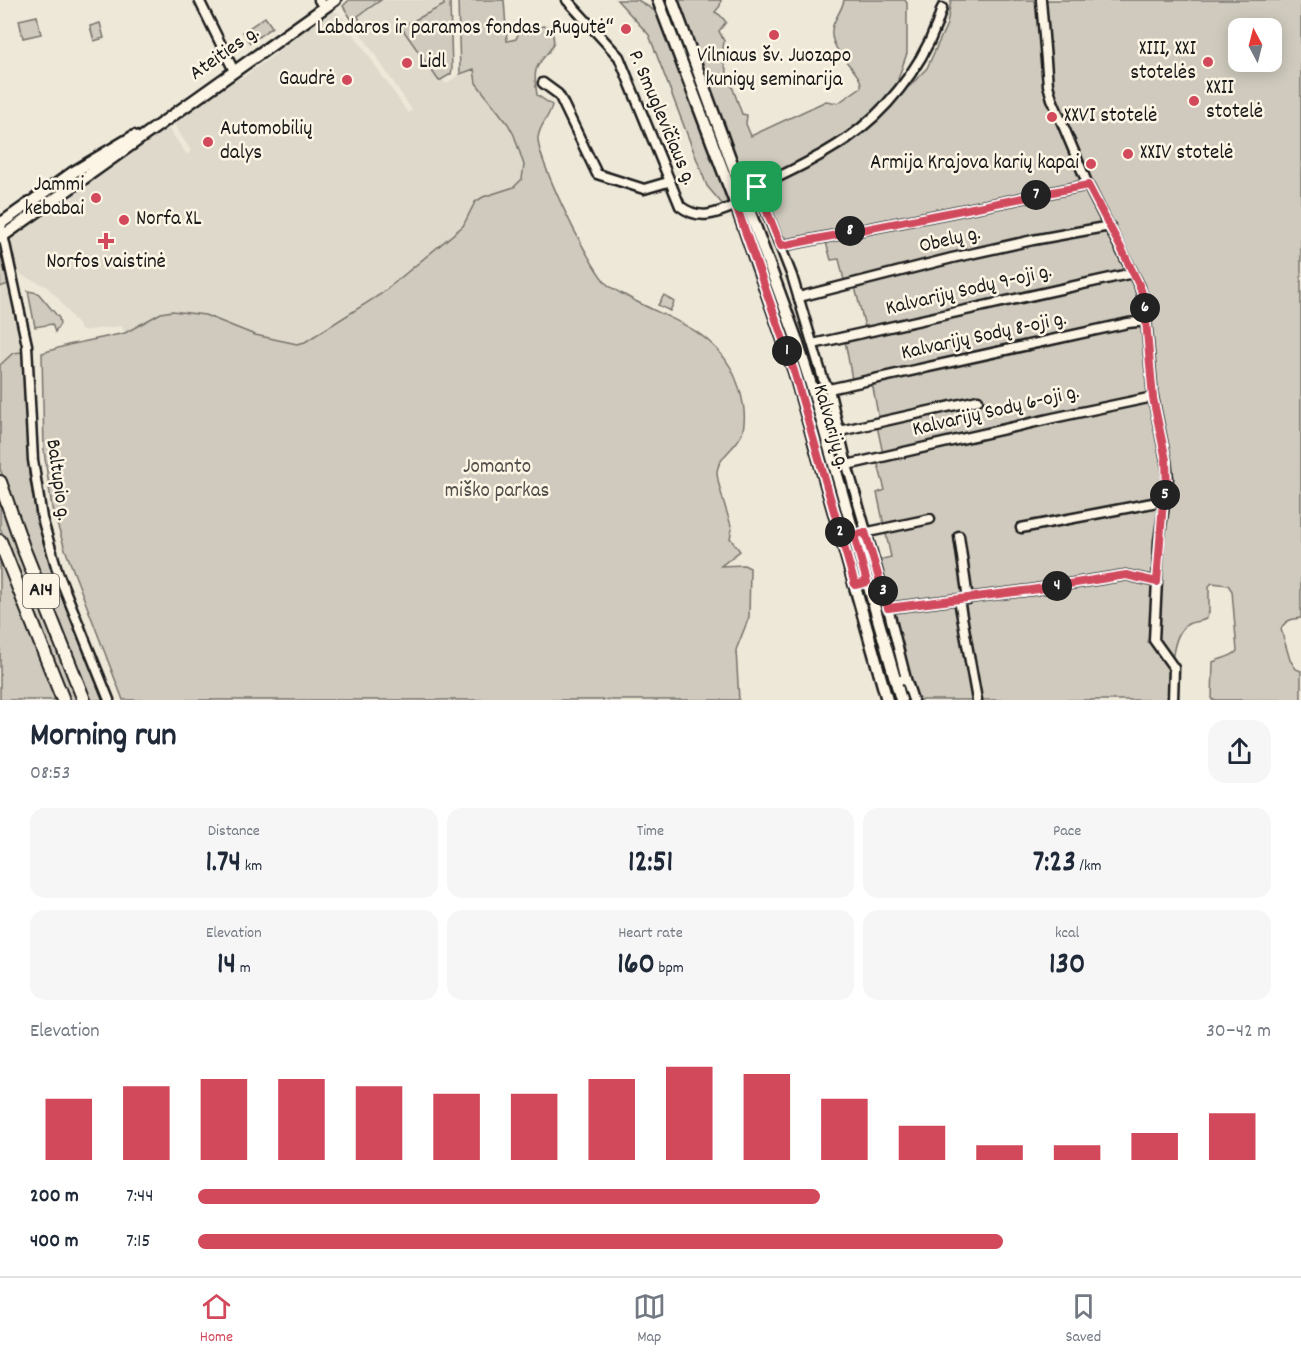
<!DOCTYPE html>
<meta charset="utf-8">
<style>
:root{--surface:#fff;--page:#f6f6f7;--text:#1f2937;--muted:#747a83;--line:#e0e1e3;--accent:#d1495b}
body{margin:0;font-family:Dekko,sans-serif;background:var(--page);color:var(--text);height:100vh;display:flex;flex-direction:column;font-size:22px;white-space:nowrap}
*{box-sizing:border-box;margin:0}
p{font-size:20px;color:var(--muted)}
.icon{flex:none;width:33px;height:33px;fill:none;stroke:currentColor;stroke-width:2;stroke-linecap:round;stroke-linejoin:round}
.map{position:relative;height:700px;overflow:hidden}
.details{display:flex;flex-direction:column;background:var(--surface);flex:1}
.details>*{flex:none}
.needle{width:39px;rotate:353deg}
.tools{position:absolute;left:1228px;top:18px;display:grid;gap:12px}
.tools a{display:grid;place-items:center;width:54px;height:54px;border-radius:12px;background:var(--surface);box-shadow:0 3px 15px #0003;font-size:30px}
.pin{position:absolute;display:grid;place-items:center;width:51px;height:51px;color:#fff;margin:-26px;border-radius:12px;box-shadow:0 3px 9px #0006}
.km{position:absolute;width:30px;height:30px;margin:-15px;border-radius:50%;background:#222;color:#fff;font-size:16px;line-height:30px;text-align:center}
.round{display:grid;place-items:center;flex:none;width:63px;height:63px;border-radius:18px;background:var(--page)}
.summary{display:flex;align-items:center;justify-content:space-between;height:102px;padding:0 30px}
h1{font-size:33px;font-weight:700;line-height:45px}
.figures{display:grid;grid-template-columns:repeat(3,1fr);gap:9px;height:102px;padding:6px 30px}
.figures div{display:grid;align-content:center;border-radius:15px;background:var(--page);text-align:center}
.figures b{font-size:30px;font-weight:700}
.figures small{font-size:16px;font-weight:400}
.figures p{font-size:16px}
.chart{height:168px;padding:12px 30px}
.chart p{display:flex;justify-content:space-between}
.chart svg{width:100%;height:108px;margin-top:6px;stroke:var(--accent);stroke-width:6}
ul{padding:0 30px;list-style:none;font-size:20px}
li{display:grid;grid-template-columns:96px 72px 1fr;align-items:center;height:45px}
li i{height:15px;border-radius:8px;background:var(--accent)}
.tabs{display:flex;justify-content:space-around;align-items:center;height:84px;border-top:2px solid var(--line);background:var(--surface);font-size:16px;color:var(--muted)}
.tabs a{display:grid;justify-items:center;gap:3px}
.tabs .current{color:var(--accent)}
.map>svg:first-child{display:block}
.built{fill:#ded9cb}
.green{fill:#cfcabd;stroke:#76736c;stroke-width:1.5;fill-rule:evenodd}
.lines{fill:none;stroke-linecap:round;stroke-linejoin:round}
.minor-casing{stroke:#1c1c1c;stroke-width:13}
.major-casing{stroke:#1c1c1c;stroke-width:15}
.highway-casing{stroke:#1c1c1c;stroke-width:16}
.minor{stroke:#fcf5e5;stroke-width:8}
.major{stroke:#fcf5e5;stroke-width:10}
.highway{stroke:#fcf5e5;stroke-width:12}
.route-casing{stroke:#fff;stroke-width:12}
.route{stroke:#d1495b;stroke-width:8}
.poi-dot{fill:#d1495b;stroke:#fcf5e5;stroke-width:2}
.labels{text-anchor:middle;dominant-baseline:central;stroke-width:5;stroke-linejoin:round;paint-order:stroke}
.shield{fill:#fcf5e5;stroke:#5f5d58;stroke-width:1.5}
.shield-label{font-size:20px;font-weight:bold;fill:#1c1c1c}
.poi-label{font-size:21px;fill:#1c1c1c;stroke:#fcf5e5;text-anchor:start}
.street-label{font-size:21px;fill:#1c1c1c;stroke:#fcf5e5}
.park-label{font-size:21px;fill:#52504c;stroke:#fcf5e5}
</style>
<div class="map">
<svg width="1301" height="700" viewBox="0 0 1301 700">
<rect width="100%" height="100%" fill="#eee8d9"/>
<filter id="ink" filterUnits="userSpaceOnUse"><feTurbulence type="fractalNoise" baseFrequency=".0167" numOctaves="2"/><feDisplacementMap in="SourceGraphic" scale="12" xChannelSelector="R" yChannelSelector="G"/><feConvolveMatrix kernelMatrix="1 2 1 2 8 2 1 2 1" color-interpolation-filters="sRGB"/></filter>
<g filter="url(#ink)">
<path class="built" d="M349,0H450L452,69L451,74L443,80L446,84L460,74L474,69L476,83L508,124L514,135L524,165L522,179L514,187L475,202L463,226L381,294L305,342L297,344L255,335L205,315L161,313L125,333L121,326L82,331L58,298L46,286L19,274L17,271L11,244L12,237L15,232L64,201H68L73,198L74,191L164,129H169L187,155L191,151L175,126L176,120L234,80L242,78L278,52L283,45L332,11L339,13L408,113L412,110L345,10L343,6Z
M8,284L19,324L22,352L13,353L0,364V287Z"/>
<path class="green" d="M349,0H381L358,16L360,21L355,25L343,6Z
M443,0H448L450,3L452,69L451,74L439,81L401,27L444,5Z
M458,0H504L507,41L516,39L518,34L543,26L549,27C563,49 542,52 536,70C534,77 536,88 537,95L552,105C550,117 539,125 538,138C537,160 591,270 608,285C614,290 621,293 628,297C666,319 707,326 731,368C741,388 752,423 737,442C730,451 718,460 717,472C717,484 728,515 732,529L730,538L740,551L721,566L744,565L750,568L749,617L736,650L739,700H123L65,549L52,508L44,451L42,353L68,345L125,333L161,313L172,311L205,315L255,335L297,344L305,342L381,294L463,226L475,202L483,197L514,187L522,179L524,165L514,135L508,124L476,83L474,69L460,74Z
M617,0H638L658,13L728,201L724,206L707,186L649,35Z
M675,0H721L720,6L715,12L720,15L726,22L719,31L724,41L722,58L742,114L747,115L746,124L751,136L826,101L838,103L861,87C864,73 829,53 832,30C833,20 842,11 844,0H905L907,3V53L898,79L901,84L910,86L927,68L947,24L951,0H1301V618C1292,619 1285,620 1281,629L1290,660L1296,669L1301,671V700H1212L1213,662C1221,658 1232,657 1237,651L1232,591L1228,585L1212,583L1209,586V612L1206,619C1200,622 1194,621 1188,624C1169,635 1171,681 1171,700H916L875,561L891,557L877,493L885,490L876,457L883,454L876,421L879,420L872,382L853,385L844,335L865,327L853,279L844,280L839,259L831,260L823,232L788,239L782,235L764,192L765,187L850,145L853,138L849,135L752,186L745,187L725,123L716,109ZM1239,28H1272V62H1239Z
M669,9L671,10L724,157L717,145L667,12Z
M37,16L41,34L23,38L19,20Z
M265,17L272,27L250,43L243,32Z
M100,23L104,38L94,41L90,26Z
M748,226L757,241L791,335L829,460L824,461Z
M0,252L8,284L0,287Z
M28,291L38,293L59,318L60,324L55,332L52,324L35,327Z
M664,295L674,302L670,311L658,305Z
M22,352L29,475C42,554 74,627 103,700H89L0,469V365L13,353Z
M838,446L863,528L861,531L856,530L838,465L843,462Z
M831,467L862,581L859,582L826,468Z
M0,496L37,597L36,599L31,597L0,528Z
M862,537L902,677H899L860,538Z
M0,554L59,700H0Z
M861,592H863C873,628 887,663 897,700H892Z
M39,604L79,700H68L32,607Z"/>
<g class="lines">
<defs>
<path id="minor" d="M199,0L234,71
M319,0L324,8
M567,0L619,57L680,206C699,221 716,214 736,205
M1041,0L1048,85L1052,99L1088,185L1140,287L1145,308L1153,397L1166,460L1168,478L1159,541L1154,640L1174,668L1173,700
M543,83L558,94L561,99L597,174L644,189L668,182
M757,187L792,276L823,379L829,389L847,465L888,608
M744,193C781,176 829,154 861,128C897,99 930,53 942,8
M0,221L27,345L33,460L42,518L58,573L109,700
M781,246L1088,185
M799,297L952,258L1033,240L1110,226
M813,344L1133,273
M829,389L1128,323L1147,321
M840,431L978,400
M847,465L1053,418L1153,397
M1021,528L1163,501
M854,535L930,519
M959,536L968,599
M959,600L977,700
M906,679L913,700
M896,681L906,679L888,608L1031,590L1126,575L1157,582"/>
<path id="major" d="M658,0L736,205L794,371L887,700
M672,0L796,338L814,394L901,700
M0,224L72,173L134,136
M0,238L335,0"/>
<path id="highway" d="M0,482L24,550L84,700
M0,541L63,700"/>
</defs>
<use href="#minor" class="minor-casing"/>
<use href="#major" class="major-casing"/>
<use href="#highway" class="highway-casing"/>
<use href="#minor" class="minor"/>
<use href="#major" class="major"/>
<use href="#highway" class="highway"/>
</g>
</g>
<g class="lines" filter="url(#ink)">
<defs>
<path id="route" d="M1088,185L1122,250L1140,287L1144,299L1153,398L1166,460L1167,490L1163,501L1157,582L1126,575L1031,590L888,608L865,532L854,535L867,582L855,585L794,371L736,205L747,201L744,193L757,187L781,246Z"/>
</defs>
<use href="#route" class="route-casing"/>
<use href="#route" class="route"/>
</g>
<g class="poi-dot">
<circle cx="626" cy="29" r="6"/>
<circle cx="774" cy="35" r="6"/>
<circle cx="1208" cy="62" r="6"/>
<circle cx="407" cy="63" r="6"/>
<circle cx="347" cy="80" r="6"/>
<circle cx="1194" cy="101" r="6"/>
<circle cx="1052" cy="117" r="6"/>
<circle cx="208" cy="142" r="6"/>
<circle cx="1128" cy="154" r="6"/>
<circle cx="1091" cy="164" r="6"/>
<circle cx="96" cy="198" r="6"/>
<circle cx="124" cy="220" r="6"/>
<path d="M103 232h6v6h6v6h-6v6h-6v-6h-6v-6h6z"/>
</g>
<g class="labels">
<rect class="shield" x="23" y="574" width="36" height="34" rx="4.5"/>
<g class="shield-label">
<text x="41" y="591">A14</text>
</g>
<g class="poi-label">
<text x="614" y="29" text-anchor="end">Labdaros ir paramos fondas „Rugutė“</text>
<text x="1196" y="50" text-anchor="end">XIII, XXI<tspan x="1196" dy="24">stotelės</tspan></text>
<text x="774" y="57" text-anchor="middle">Vilniaus šv. Juozapo<tspan x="774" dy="24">kunigų seminarija</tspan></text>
<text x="419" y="63">Lidl</text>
<text x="335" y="80" text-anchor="end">Gaudrė</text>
<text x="1206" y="89">XXII<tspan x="1206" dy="24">stotelė</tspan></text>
<text x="1064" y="117">XXVI stotelė</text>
<text x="220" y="130">Automobilių<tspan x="220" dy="24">dalys</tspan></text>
<text x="1140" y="154">XXIV stotelė</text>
<text x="1079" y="164" text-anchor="end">Armija Krajova karių kapai</text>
<text x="84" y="186" text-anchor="end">Jammi<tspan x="84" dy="24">kebabai</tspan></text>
<text x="136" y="220">Norfa XL</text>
<text x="106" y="263" text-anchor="middle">Norfos vaistinė</text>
</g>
<g class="street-label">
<text transform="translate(225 54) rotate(-35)">Ateities g.</text>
<text transform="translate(661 118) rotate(67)">P. Smuglevičiaus g.</text>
<text transform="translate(950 241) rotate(-13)">Obelų g.</text>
<text transform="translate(969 291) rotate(-13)">Kalvarijų Sodų 9-oji g.</text>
<text transform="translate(984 337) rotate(-12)">Kalvarijų Sodų 8-oji g.</text>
<text transform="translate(996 412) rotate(-13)">Kalvarijų Sodų 6-oji g.</text>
<text transform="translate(830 427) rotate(74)">Kalvarijų g.</text>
<text transform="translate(57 480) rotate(82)">Baltupio g.</text>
</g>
<g class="park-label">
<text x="497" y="468">Jomanto<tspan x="497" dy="24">miško parkas</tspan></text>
</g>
</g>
</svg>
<div class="tools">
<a><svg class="needle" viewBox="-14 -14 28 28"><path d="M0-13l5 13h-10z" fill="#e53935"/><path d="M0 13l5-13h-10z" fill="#747a83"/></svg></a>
</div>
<div class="pin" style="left:757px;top:187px;background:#1e9e55"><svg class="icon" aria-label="arrive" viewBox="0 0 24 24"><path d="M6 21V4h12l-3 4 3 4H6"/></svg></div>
<b class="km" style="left:787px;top:351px">1</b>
<b class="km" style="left:840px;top:532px">2</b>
<b class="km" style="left:883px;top:591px">3</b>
<b class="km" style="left:1057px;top:586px">4</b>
<b class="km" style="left:1165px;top:495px">5</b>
<b class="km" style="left:1145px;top:308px">6</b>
<b class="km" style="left:1036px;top:195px">7</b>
<b class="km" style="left:850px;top:231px">8</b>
</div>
<section class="details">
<div class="summary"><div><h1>Morning run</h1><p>08:53</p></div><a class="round"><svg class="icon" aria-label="share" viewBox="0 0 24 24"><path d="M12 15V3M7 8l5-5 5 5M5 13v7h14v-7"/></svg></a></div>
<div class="figures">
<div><p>Distance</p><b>1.74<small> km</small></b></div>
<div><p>Time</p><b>12:51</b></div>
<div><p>Pace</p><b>7:23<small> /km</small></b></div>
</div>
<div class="figures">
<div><p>Elevation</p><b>14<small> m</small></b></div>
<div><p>Heart rate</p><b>160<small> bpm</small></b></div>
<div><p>kcal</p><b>130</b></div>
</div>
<div class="chart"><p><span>Elevation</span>30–42 m</p>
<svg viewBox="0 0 160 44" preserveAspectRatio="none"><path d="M5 44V19M15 44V14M25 44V11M35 44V11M45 44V14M55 44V17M65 44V17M75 44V11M85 44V6M95 44V9M105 44V19M115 44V30M125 44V38M135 44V38M145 44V33M155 44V25"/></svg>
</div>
<ul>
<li><b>200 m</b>7:44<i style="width:58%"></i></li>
<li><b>400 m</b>7:15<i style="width:75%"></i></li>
</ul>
</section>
<nav class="tabs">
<a class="current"><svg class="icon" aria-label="home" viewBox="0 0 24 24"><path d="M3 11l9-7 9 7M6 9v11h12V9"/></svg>Home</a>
<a><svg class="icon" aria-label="map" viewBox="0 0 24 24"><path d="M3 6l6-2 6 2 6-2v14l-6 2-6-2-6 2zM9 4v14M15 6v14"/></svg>Map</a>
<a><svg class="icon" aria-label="saved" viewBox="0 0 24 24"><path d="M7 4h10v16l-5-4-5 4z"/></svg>Saved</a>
</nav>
